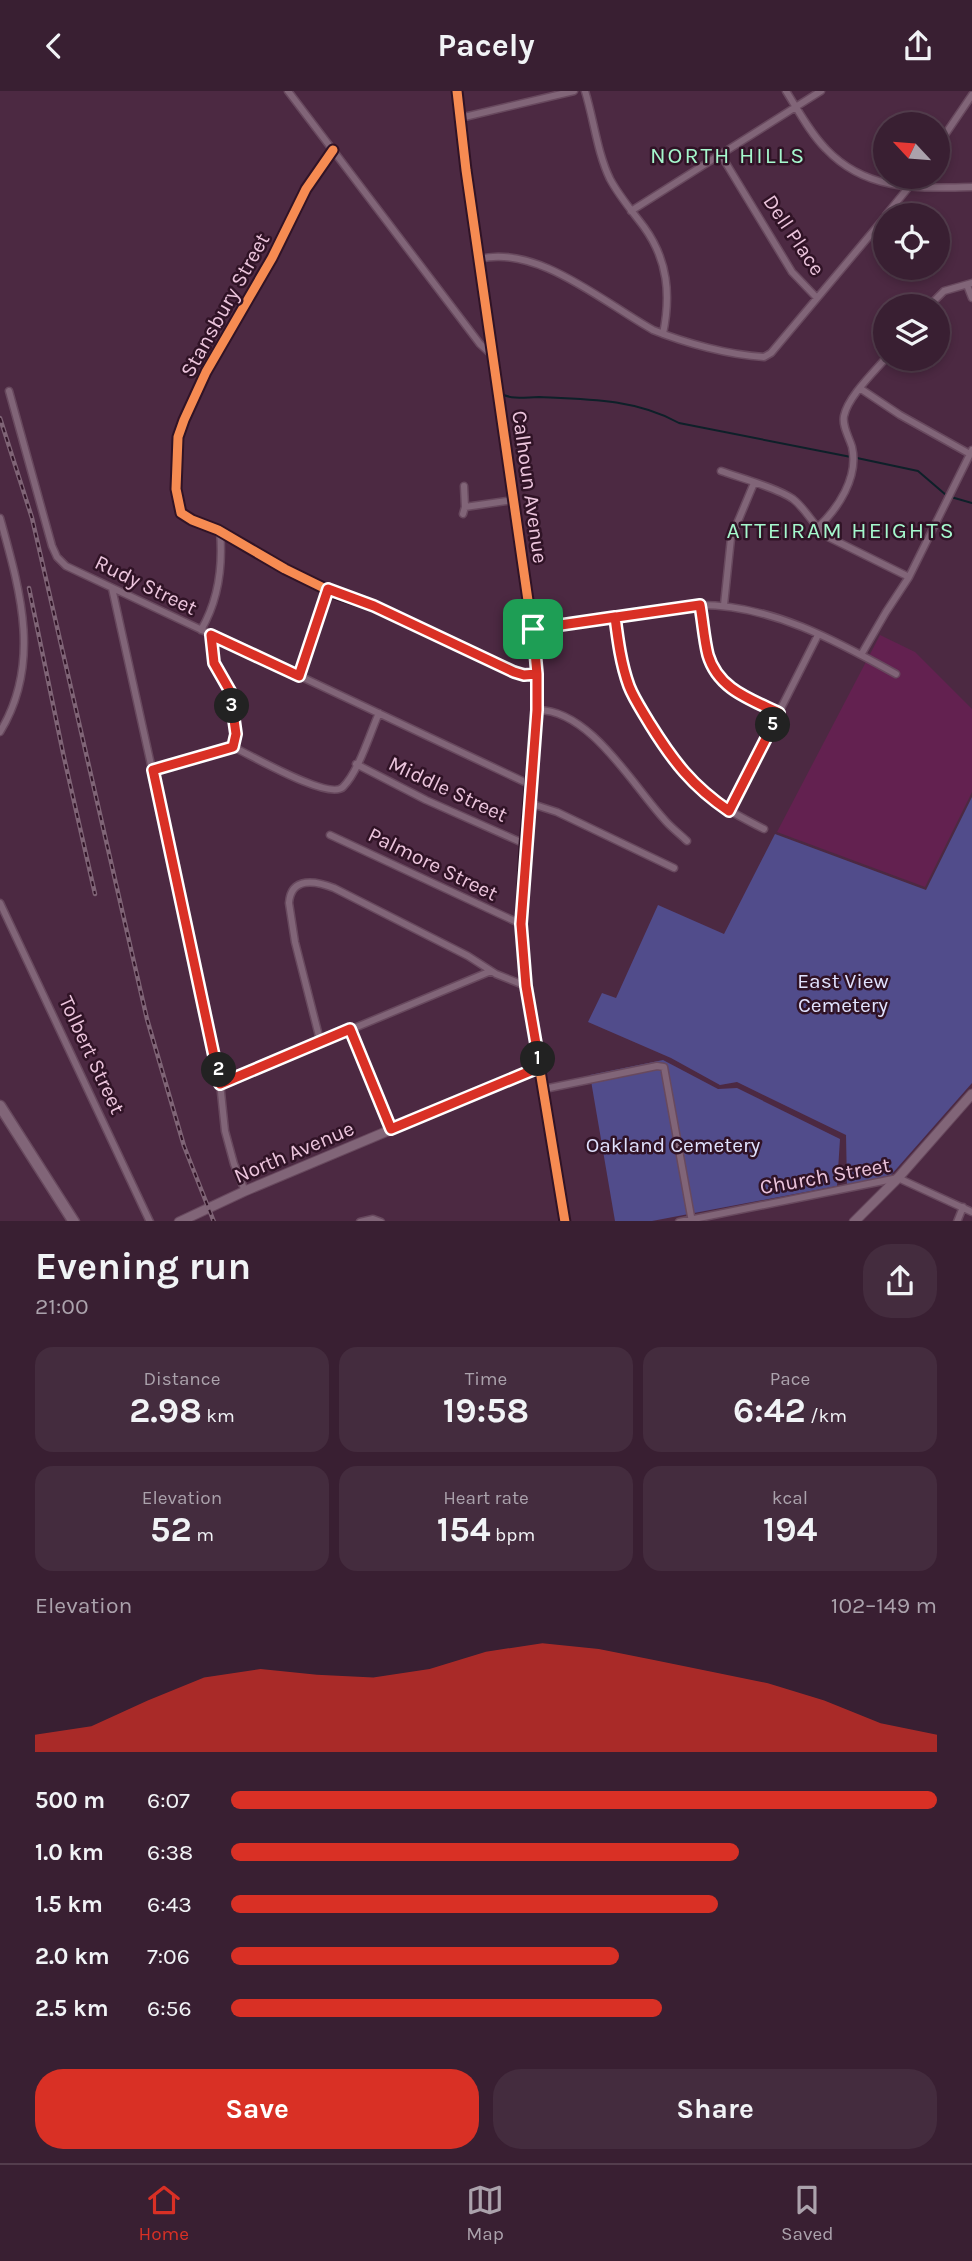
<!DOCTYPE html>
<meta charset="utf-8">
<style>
:root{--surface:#391f32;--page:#442c3e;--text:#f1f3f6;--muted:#aba2ac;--line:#533d4d;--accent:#d93025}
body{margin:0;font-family:Karla,sans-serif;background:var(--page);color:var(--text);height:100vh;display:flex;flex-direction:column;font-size:26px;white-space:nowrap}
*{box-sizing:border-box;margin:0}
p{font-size:23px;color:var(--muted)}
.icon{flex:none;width:38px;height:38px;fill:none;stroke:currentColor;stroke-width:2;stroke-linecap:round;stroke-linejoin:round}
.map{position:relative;height:1130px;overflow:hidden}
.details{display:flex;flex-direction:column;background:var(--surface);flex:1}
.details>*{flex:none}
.needle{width:46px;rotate:296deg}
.controls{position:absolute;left:873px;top:21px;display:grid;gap:14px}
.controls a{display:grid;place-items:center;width:77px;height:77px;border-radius:50%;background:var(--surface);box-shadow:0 4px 10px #0003,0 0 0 2px var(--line);font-size:35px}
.pin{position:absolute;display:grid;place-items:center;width:60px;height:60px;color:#fff;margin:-30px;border-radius:14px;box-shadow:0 4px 10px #0006}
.km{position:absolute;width:35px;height:35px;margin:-18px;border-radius:50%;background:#222;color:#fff;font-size:19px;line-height:35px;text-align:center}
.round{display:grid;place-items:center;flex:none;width:74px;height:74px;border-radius:28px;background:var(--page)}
.summary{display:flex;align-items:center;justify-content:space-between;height:119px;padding:0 35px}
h1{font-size:38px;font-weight:700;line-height:52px}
.stats{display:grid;grid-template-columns:repeat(3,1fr);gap:10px;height:119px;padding:7px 35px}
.stats div{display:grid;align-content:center;border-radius:18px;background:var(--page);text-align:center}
.stats b{font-size:35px;font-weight:700}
.stats small{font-size:19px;font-weight:400}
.stats p{font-size:19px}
.chart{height:196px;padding:14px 35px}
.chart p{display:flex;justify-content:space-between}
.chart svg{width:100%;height:126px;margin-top:7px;fill:var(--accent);opacity:.7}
.primary-button{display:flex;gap:14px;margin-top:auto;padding:14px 35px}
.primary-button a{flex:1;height:80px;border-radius:28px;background:var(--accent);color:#fff;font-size:28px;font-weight:700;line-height:80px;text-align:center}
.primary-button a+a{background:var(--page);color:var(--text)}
ul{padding:0 35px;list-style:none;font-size:23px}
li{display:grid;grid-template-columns:112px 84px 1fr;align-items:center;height:52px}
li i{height:18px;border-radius:9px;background:var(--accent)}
header{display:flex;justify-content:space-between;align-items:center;height:91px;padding:0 35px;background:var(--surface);font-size:32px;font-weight:700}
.tab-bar{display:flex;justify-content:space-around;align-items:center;height:98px;border-top:2px solid var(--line);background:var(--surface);font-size:19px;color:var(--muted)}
.tab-bar a{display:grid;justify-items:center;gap:4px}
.tab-bar .active{color:var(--accent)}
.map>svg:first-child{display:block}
.built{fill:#632150}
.green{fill:#514c8b}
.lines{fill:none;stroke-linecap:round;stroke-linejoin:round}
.stream{stroke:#0e2029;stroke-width:2}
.street-casing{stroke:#68495e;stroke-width:9}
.secondary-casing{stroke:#68495e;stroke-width:11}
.primary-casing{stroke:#68495e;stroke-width:13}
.street{stroke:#816578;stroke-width:6}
.secondary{stroke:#816578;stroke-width:9}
.primary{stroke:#816578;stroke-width:10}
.rail-casing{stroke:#7f6476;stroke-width:4.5}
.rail{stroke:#301326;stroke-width:2;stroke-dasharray:5;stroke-linecap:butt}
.cycleway-casing{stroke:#301326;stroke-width:13}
.cycleway{stroke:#f68b52;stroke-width:9}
.route-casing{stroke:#fff;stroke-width:14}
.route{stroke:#d93025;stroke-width:9}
.labels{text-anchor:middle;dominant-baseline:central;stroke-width:5;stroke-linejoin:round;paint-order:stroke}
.street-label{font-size:21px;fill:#ecc5dd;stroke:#301326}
.park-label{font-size:21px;fill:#e0e2fe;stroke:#301326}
.neighbourhood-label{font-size:23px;letter-spacing:2px;fill:#a5f8cd;stroke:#301326}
</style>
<header><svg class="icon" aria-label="back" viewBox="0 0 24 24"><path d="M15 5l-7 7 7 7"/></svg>Pacely<svg class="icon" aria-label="share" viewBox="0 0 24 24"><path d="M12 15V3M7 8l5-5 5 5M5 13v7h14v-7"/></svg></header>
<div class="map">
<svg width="972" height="1131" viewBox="0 0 972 1131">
<rect width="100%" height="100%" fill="#4c2942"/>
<path class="built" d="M880,544L915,561L972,618V701L925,796L777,741Z"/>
<path class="green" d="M972,706V992L891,1084L847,1094L846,1044L737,991L720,994L671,967L588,931L602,902L616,907L658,814L724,843L775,743L926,799Z
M663,969L718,998L737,997L840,1048L837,1095L652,1130H615L590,984Z"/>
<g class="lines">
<path class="stream" d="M501,303C514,309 526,306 539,306C587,308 636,308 679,332L851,366
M857,367L918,380L946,404
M951,406L972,412"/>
<defs>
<path id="street" d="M288,0L480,253L492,264
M585,0C594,29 597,61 610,88C619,105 632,120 644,136C668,169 671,204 663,243
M786,0C798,19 810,42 826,58C867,101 918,97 972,96
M460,27L574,0
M938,54L972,4
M333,59L306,98L272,167L206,281L184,329L178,346L176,398L181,422L192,429L218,439L285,478L334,502L374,515L514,581L524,584L537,583
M721,64L792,181L817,207
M631,120L821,0
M886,124L917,86
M479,168C537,153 604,212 653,239C685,252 729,264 764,266L771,262L886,125
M967,194L972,207
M929,215L944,200L972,192
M861,298L900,324L970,363
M9,300L52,455L57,466L66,475L531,694
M721,380C740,387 778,397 793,408C806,418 813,434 826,445L909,486
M465,416L514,409
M463,423L465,416L464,395
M0,427C20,499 42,572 0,641
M817,437C838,418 859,386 852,356C849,346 842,335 844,325C848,306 873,282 886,267
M112,497L219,982L225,1040L234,1073L245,1100
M700,514C703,531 704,548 708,564C718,598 750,608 779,622
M724,514L731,447L754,392
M615,526C618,550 621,573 629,595C641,629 683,687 712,708C728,720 746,729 764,738
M533,538L700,514C771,514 835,549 896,583
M201,539C218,510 223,474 220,440
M211,544L214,572L230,600L236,643L233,656
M861,564L886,521L909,486L972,359
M299,585L328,498
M537,619C589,618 632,693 663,727C670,736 679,742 687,750
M356,673L426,709L525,753
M153,679L233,656C251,664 329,710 343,696C359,680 370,642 379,622
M529,712L557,721L674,777
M729,720L818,544
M330,744L521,833
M0,812L150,1131
M350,938L392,1038
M320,949L295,851L289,812C291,785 316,790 334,797L468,865L496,883L526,895
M220,993L491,880
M544,998L657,975L664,976L692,1131
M360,1131L373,1128L381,1131
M679,1131L898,1087L972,1121
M957,1131L963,1116"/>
<path id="secondary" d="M457,0L466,79L536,565L537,619L525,753L521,833L526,895L565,1131
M179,1131L245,1100L540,976
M854,1131L898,1087L972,1003"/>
<path id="primary" d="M0,1015L74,1131"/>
</defs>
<use href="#street" class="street-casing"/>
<use href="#secondary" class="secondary-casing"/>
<use href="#primary" class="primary-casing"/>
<use href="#street" class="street"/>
<use href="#secondary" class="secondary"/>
<use href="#primary" class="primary"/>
<defs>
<path id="rail" d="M0,327L32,427L147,928L184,1055L214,1131
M29,497L63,662L95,803"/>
</defs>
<use href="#rail" class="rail-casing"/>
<use href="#rail" class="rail"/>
<defs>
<path id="cycleway" d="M457,0L466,79L536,565L537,619L525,753L521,833L526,895L565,1131
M333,59L306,98L272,167L206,281L184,329L178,346L176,398L181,422L192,429L218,439L285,478L334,502L374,515L514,581L524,584L537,583"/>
</defs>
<use href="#cycleway" class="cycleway-casing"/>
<use href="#cycleway" class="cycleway"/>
</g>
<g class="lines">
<defs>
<path id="route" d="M533,538L537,583V619L521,833L526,895L540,976L391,1038L350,938L220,993L153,679L233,656L236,643L230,600L214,572L211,544L299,585L328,498L374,515L514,581L524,584L537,583L533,538L700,514C703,531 704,548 708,564C718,598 750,608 779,622L729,720C692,695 673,670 650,633C643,621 634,608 629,595C621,573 618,550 615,526L533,538"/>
</defs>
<use href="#route" class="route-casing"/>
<use href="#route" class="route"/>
</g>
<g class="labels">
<g class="street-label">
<text transform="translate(794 144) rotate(56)">Dell Place</text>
<text transform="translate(225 214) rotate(-61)">Stansbury Street</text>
<text transform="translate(530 396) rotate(82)">Calhoun Avenue</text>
<text transform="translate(146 494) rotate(26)">Rudy Street</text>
<text transform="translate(448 698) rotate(25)">Middle Street</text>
<text transform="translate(433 773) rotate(26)">Palmore Street</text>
<text transform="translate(92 964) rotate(65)">Tolbert Street</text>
<text transform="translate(294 1061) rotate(-23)">North Avenue</text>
<text transform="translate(825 1085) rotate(-10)">Church Street</text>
</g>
<g class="park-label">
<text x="843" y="890">East View<tspan x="843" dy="24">Cemetery</tspan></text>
<text x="673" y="1054">Oakland Cemetery</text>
</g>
<g class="neighbourhood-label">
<text x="728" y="64">NORTH HILLS</text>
<text x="841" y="439">ATTEIRAM HEIGHTS</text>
</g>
</g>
</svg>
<div class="controls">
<a><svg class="needle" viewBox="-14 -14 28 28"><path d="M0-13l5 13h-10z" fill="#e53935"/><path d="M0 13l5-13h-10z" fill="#aba2ac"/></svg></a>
<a><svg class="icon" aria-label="locate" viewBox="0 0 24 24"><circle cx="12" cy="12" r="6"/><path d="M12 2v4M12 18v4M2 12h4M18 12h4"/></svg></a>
<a><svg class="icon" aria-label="layers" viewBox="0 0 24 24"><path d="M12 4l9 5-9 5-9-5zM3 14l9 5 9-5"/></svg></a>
</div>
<div class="pin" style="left:533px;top:538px;background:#1e9e55"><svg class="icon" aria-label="arrive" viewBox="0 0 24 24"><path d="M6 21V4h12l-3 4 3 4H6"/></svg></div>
<b class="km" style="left:538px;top:968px">1</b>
<b class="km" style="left:219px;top:979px">2</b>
<b class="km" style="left:232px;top:615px">3</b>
<b class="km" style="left:773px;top:634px">5</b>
</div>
<section class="details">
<div class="summary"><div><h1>Evening run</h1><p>21:00</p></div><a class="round"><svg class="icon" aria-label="share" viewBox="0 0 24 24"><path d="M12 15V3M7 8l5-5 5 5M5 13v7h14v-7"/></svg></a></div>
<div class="stats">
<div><p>Distance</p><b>2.98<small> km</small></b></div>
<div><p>Time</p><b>19:58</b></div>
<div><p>Pace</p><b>6:42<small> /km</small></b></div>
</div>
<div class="stats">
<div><p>Elevation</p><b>52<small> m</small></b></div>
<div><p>Heart rate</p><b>154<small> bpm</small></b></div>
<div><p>kcal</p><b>194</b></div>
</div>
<div class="chart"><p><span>Elevation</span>102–149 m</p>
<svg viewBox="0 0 160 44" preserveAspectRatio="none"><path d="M0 44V38L10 35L20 26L30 18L40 15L50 17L60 18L70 15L80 9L90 6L100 8L110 12L120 16L130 20L140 26L150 34L160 38V44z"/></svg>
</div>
<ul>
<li><b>500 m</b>6:07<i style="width:100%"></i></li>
<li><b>1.0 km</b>6:38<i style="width:72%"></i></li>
<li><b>1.5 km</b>6:43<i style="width:69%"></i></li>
<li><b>2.0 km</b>7:06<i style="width:55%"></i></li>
<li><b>2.5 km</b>6:56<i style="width:61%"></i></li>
</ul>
<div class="primary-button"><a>Save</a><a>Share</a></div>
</section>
<nav class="tab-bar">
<a class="active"><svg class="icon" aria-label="home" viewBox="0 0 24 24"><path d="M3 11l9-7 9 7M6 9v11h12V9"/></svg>Home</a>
<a><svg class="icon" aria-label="map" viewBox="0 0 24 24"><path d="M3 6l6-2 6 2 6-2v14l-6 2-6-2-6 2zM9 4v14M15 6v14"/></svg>Map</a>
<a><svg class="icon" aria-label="saved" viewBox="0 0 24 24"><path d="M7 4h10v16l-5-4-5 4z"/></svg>Saved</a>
</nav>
